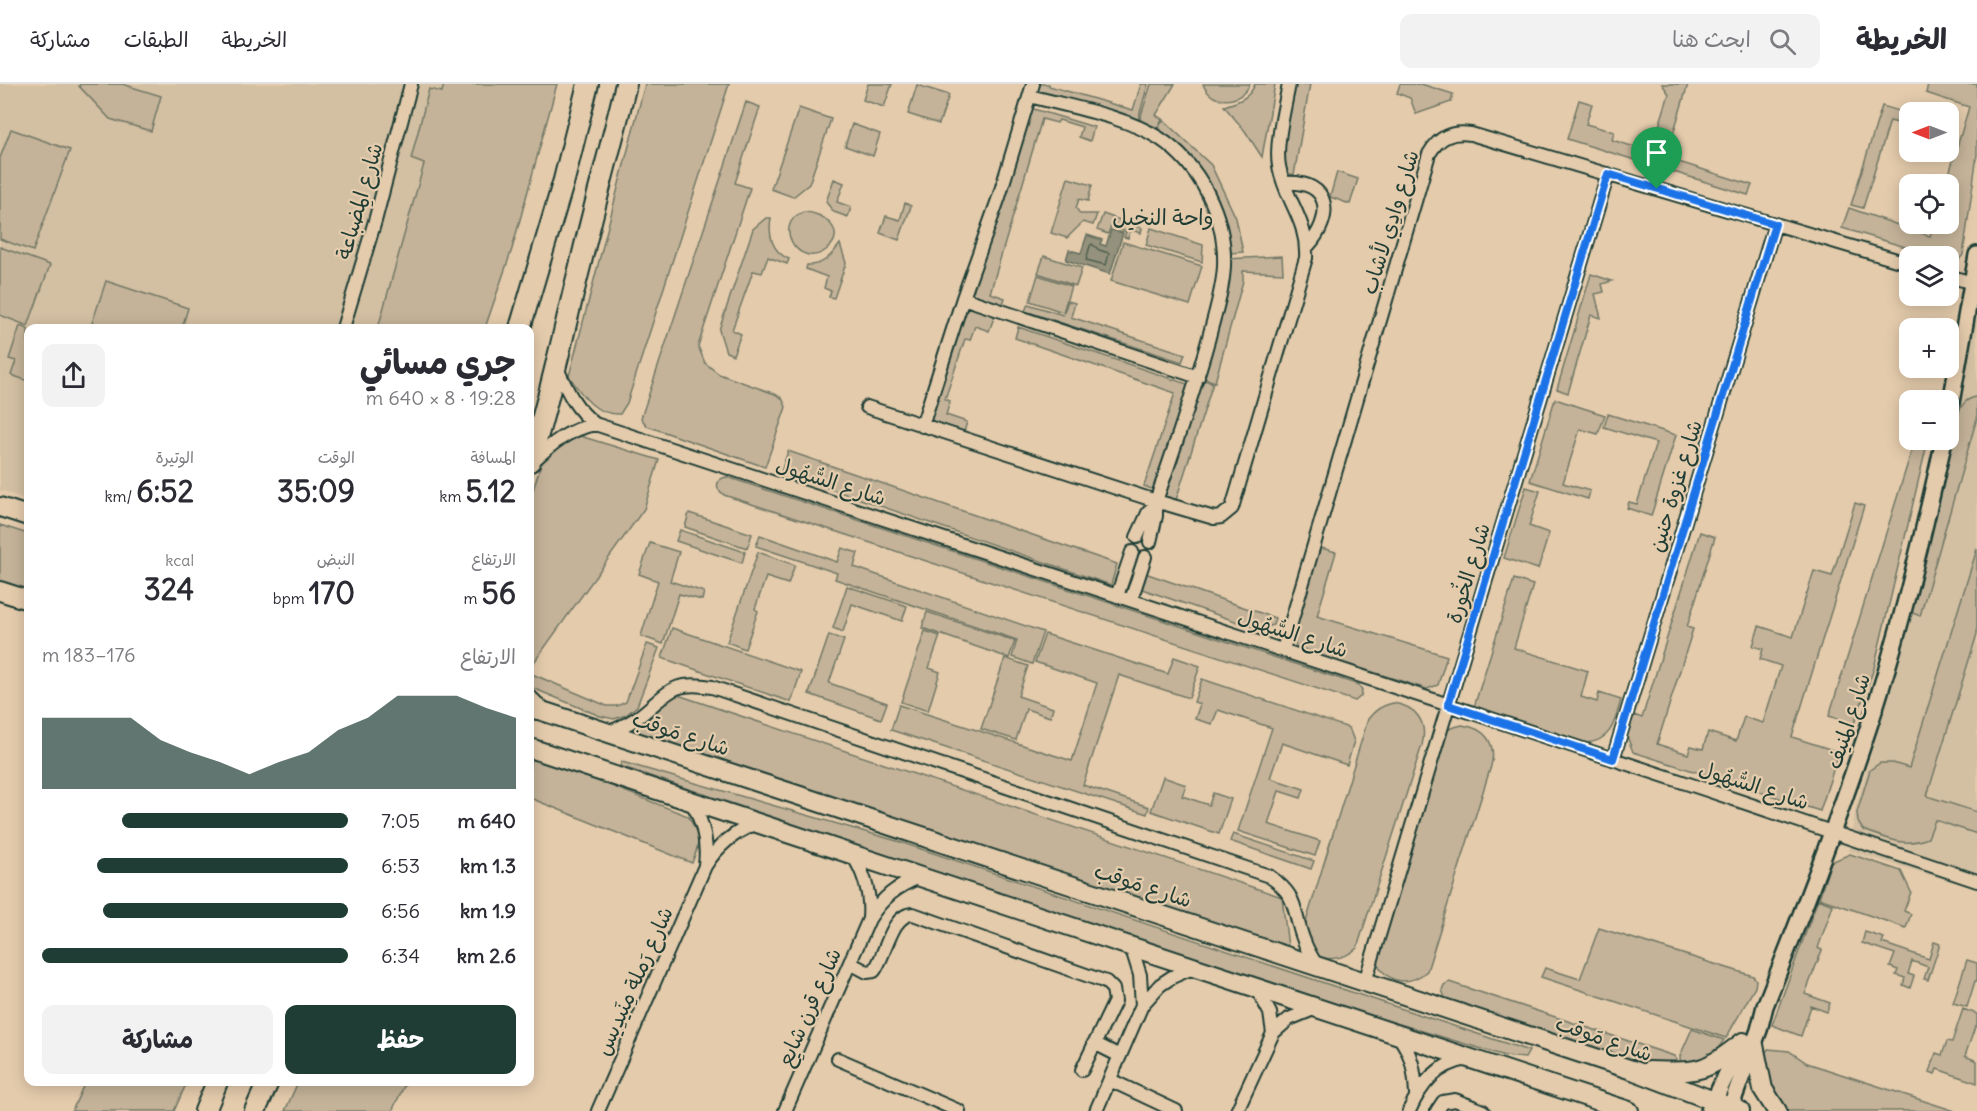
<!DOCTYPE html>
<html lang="ar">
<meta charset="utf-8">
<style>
:root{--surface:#fff;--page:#f2f2f3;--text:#2b2b33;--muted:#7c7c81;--line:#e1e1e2;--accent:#1f3d34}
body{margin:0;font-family:Delius,"Playpen Sans Arabic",sans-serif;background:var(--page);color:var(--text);direction:rtl;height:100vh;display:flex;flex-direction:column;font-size:22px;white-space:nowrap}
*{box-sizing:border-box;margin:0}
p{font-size:20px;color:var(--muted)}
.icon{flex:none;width:33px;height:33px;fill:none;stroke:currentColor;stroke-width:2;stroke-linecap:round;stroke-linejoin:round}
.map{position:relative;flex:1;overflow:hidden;direction:ltr}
.sheet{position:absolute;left:24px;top:240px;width:510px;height:762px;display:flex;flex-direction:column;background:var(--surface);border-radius:12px;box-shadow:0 3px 15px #0003;direction:rtl}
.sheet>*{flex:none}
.needle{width:39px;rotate:270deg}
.buttons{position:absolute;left:1899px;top:18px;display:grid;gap:12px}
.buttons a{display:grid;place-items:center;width:60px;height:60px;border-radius:12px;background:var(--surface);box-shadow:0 3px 15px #0003;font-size:30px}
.pin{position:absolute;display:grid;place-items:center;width:51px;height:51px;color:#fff;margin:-62px -26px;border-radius:50% 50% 50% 0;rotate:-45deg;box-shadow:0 0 6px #0007}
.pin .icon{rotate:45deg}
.round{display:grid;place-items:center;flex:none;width:63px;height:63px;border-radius:12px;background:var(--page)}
.head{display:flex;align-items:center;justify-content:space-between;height:102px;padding:0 18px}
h1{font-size:33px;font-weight:700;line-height:45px}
.stats{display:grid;grid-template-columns:repeat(3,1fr);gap:9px;height:102px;padding:6px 18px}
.stats div{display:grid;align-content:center}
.stats b{font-size:30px;font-weight:700}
.stats small{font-size:16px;font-weight:400}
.stats p{font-size:16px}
.chart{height:168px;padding:12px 18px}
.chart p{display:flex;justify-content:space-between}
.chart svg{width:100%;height:108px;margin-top:6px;fill:var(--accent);opacity:.7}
.button{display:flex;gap:12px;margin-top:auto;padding:12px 18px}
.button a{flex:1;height:69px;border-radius:12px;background:var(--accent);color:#fff;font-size:24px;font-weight:700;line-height:69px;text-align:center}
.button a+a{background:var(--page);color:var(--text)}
ul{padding:0 18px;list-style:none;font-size:20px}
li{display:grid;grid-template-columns:96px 72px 1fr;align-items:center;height:45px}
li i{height:15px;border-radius:8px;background:var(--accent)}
header{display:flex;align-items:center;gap:36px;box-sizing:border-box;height:84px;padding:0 30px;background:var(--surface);border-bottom:2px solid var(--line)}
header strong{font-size:28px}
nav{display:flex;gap:33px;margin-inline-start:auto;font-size:21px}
.search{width:420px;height:54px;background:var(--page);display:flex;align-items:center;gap:15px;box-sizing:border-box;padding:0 21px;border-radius:12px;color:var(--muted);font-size:22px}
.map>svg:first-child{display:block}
.built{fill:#d3bfa2}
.green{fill:#c4b399;stroke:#727866;stroke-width:1.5}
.water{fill:#94917b;stroke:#656f5f;stroke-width:1.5}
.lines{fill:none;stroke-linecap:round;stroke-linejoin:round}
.shore{stroke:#4e5f50;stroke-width:1.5}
.minor-casing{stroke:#1f3d34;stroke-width:16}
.tertiary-casing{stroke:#1f3d34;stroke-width:20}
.secondary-casing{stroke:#1f3d34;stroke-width:22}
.primary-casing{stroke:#1f3d34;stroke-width:24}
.minor{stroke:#e4cbac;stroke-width:12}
.tertiary{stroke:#e4cbac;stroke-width:15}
.secondary{stroke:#e4cbac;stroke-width:18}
.primary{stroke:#e4cbac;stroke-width:20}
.route-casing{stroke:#fff;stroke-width:12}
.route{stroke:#1a73e8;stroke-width:8}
.labels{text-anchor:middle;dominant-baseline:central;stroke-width:4.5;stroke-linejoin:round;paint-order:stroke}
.street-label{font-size:21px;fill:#1f3d34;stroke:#e4cbac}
.neighbourhood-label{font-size:22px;fill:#1f3d34;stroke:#e4cbac}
</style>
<header>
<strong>الخريطة</strong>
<div class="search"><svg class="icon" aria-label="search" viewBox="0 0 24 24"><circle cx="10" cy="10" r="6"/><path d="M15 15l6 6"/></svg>ابحث هنا</div>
<nav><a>الخريطة</a><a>الطبقات</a><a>مشاركة</a></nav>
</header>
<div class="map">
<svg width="1977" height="1027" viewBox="0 0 1977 1027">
<rect width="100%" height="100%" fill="#e4cbac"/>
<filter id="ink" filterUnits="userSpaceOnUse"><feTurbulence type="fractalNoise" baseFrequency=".0167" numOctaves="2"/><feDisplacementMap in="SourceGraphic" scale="12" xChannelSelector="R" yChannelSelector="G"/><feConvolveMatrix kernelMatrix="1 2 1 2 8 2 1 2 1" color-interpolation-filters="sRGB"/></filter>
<g filter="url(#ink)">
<path class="built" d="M0,0H482L413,244H28V416L0,406Z
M1977,216V805L1849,767L1856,722L1895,589L1956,353Z"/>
<path class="green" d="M80,0H122L161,12L151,47L110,35L79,2Z
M444,0H557L512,165L485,244H378L424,80L411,75L429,5L442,8Z
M645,0H729L627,319L620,330C594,331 582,311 569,292Z
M868,0H892L884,23L863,16Z
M1039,0H1049V2L1133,26L1141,0H1148L1138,36L1037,7Z
M1151,0H1175L1156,31L1162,35L1155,48L1139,38Z
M1203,0H1250C1241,20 1211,22 1203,0Z
M1255,0H1275L1262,73L1245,47L1224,22C1238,18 1250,14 1255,0Z
M1292,0H1310L1294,91L1281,87Z
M1400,0H1421L1453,10L1451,18L1416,30L1410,14L1397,9Z
M1662,0H1688L1666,74L1752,101L1748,111L1567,55L1579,16L1592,20L1586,40L1614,48L1612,56L1651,68L1669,10Z
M1928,0H1977V71L1963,171L1956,179L1949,177L1948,172H1935L1842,144L1849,124L1930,152L1934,140H1948V100H1946L1969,23L1926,9Z
M917,1L949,11L939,40L908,30Z
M746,18L760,23L735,99L750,104L698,262L705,279L719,290L775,310L782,314L786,323L765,383L647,342L641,334Z
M1882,22L1909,30V42L1890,37L1863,124L1851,121Z
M1027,23L1094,43L1090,57L1079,53L1082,43L1059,36L1057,39L1042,35L990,209L1005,214L1002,223L970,213Z
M799,24L831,35L809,100L793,113L771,105Z
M1163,36L1211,81L1236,134L1243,168L1230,169L1214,106L1182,62L1156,48Z
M852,40L880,50L873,72L845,62Z
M11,45L70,66L33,167L0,155V74Z
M1337,88L1358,95L1350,120L1330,113Z
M1068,94L1092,101L1088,117L1079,115L1076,124L1080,130H1097L1093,141L1083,138L1067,154L1051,149Z
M834,95L844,99L837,118L851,123L848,133L834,128L826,118Z
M905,119L911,122L899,156L880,149L886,132L900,136Z
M804,128C824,128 849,149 826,166C798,187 771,138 804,128Z
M1103,130L1142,144L1141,149L1131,146L1128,154L1124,153L1126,148L1111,142L1108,150L1097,146Z
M766,134H771C768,151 772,168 789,175L787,180L768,173L762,189L753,187L732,246L741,250L733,271L726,268L719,246L753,145Z
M1151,144L1203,161L1202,178L1146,161Z
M1123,158L1202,182L1190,221L1111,197Z
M840,160L846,179L834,214L829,213L831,207L824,204L827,193L806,185L807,181C823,182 832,171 840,160Z
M0,163L50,181L28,242L0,231Z
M1044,172L1082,184L1076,202L1038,189Z
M1282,172L1283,189L1243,187V197L1215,298L1201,293L1226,214L1227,175Z
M1591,190L1612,197L1602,200L1604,208L1595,210L1601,234L1591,231L1568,309L1557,305Z
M1038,191L1071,202L1063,228L1030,217Z
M106,197L188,224L182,244H110L92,239Z
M1068,217L1075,219L1071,233L1185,270L1182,278L1025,227L1028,220L1063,231Z
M968,222L995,231L989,247L975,242L970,256L965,255L945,315L950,317L946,331L967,338L964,348L929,336Z
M20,242L28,245V297L11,291L16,277L9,275Z
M1018,243L1190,301L1154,406L1144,402L1175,309L1015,254Z
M1201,295L1213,299L1176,416L1164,412Z
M1975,313H1977V334L1920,532L1908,527L1957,332C1961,322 1964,316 1975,313Z
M1555,315L1605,331L1598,350L1580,345L1563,399L1590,407L1588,415L1530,397Z
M1608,330L1676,351L1651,432L1627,424L1629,418L1637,420L1656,359L1604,343Z
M580,352L659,376L644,425L530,584V416L541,380L558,363Z
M1915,356H1928L1874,584L1854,640L1829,632Z
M788,367L1117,480L1111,501L781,388Z
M727,393L1359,601L1362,606L1361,612L1355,617L724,411L718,405C716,398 720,394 727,393Z
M1526,403L1540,407L1529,442L1549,449L1538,485L1504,474Z
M1855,419L1864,422L1792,653L1839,668L1820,727L1633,668L1627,652L1634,631L1642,634L1700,448L1715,453L1687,543L1693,545L1657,660L1688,670L1691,662L1703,665L1708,648L1736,657L1744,633L1763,639L1781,582L1760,575L1763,565L1753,562L1759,542L1793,553L1814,487L1832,492Z
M689,429L752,450L747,464L685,443Z
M0,441L28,450V506L0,497Z
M680,446L745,468L742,479L676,457Z
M760,451L837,478L842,464L858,469L854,483L1043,548L1032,580L1012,573L1017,556L835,495L837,489L756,462Z
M650,459L679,468L670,497L704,508L702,516L679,510L663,560L641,552L658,497L639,490Z
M1318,463L1336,468L1317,532L1447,572L1438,601L1427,605L1296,564L1293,545Z
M1977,465V550L1927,712L1977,728V750L1935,736L1928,754C1903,764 1887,754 1863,746L1858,738L1857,728L1870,686L1880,679H1893L1909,684Z
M758,468L795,481L788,500L766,493L755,525L758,527L745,565L727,558Z
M1145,489L1275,534L1273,541L1261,546L1139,504Z
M1514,495L1533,501L1514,564L1588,587L1581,613L1597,618L1599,609L1621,616C1615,637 1612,657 1586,659L1474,623Z
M847,502L907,522L902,537L852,520L843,548L833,544Z
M927,528L1015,557L1009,574L922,544Z
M672,544L801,588L791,618L662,574Z
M925,547L940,552L929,584L940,588L928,627L901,618Z
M1045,550L1168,590L1174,573L1200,582L1189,614L1119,591L1083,701L1149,723L1147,730L891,646L899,621L1072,677L1097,599L1035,578Z
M829,551L844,556L829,599L887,619L881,635L809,610Z
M647,560L659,564L637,622L626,631L614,635L600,632L530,603V593L532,590L607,622H617L626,618Z
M1005,574L1028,582L1018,612L1053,624L1050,633L1026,625L1016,656L981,645Z
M1202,595L1349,644L1354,657L1347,681L1282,659L1270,694L1304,705L1301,714L1279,707L1268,740L1320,757L1315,772L1238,747L1272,644L1218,626L1212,640L1195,635L1200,620L1194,618Z
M675,610L1282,813L1288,863L636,647Z
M1393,619C1416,622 1428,638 1422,661L1357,864C1344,876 1319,881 1309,861C1306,856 1306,847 1305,841L1368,635C1375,626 1381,622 1393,619Z
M1462,641C1485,644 1497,659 1491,682L1427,887C1407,904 1385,899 1375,874L1443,649L1451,644Z
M530,670L688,732C701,753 701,756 692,779L530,714Z
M622,678L897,757L1529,967L1525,974L1505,972L1317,915L620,682Z
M1163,693L1186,701L1182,712L1209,721L1213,709L1231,715L1219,750L1151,727Z
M1233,750L1314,777L1311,785L1230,757Z
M1850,770L1901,787L1911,808L1904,827L1911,830L1906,844L1819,814L1831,778Z
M1818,815L1833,821L1818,864L1822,866L1805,910L1830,919L1827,928L1811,922L1801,952L1772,941Z
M1599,844L1753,892L1756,896L1755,903L1726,954L1541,893L1545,884L1580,895Z
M1865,848L1884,854L1882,859L1929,875L1934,858L1940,860L1928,896L1924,895L1928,883L1912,877L1908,890L1914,892L1910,904L1903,901L1905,894L1896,891L1898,886L1890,883L1895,870L1862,859Z
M1967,876L1977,879V897H1975L1967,923L1953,919Z
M1449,898L1674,972L1679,979L1668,988L1445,914L1442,906L1444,901Z
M1963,925L1977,930V943H1975L1965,972L1977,977V999L1937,985L1935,990L1930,988L1936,969L1942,971L1947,957L1952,958Z
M1692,945L1724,956L1709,977L1681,985L1680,972Z
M1768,965L1789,967L1807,979L1955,1027H1787L1774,1015L1761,975Z
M85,998H187L174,1027H72Z
M298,998H406L392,1027H285Z"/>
<path class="water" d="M1111,146L1123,149L1110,190L1066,176L1069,166L1081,169L1087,151L1102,156L1100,160L1106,162Z"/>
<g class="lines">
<path class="shore" d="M1092,160L1099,166L1109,169L1106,181L1086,176L1090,162Z"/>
<defs>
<path id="minor" d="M1030,12C1070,23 1125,32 1159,54C1200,81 1226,132 1224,182C1223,206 1215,229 1209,253C1194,308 1175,362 1156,417V432L1150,458
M1285,99C1332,96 1334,134 1307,163
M1948,192L1973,199
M963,214L1198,293
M343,244L375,137L411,0
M557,284C567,306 575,325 595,340L1704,705L1977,797
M867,323L1156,417L1214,434L1221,433L1232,424L1306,174C1308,135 1285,117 1279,82C1275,61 1285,22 1289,0
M922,342L963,214L999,113L1033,0
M531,379C551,360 568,346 595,340
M1137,453L1148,429L1156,418
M1117,512L1132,468
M1131,516L1145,473
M1283,566L1429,70C1439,53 1451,47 1471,50L1910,180
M608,649C619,644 631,639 641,631C669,609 672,596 712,603L1269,792C1300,813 1292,827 1304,857C1307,866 1312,874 1317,882
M1613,675L1775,140
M691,717C703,737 708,757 705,781
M852,770C865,790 871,810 869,834
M1131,862L1140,891L1142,921
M850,879L867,888L874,887C886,871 891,830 913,830L1106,898L1113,905L1115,917L1082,986
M1365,898L1608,90
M1256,903L1270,929L1273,949
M1397,950C1412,969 1415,987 1416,1011
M1094,959L1120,972
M838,975L959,1027
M1110,996L1176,1027
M598,1027L705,782C718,761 734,748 757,739
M785,1027L869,835C882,814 897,802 920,793
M1096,1027L1142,921L1160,901L1172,893L1195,883
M1237,1027L1273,949L1289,935L1316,924
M1409,1027C1421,1000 1437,980 1467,975
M1437,1027L1443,1018L1455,1016L1483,1027"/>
<path id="tertiary" d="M1948,336L1977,171
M1709,1027L1741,960
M1729,1027L1759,946L1765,922C1800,834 1835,745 1865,654C1898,557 1922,456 1944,356"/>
<path id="secondary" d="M0,423L28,432
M0,507L28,516
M530,623L1635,987L1740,1027
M530,664L1629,1027
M1754,961L1763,1005L1777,1027
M1649,987C1699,988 1703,990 1743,958"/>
<path id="primary" d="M520,244L564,96L588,0
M530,377C551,311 564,244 581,178C595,118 612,59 626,0
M530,618L537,625
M205,1027L217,998
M255,1027L268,998"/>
</defs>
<use href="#minor" class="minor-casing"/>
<use href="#tertiary" class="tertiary-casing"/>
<use href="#secondary" class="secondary-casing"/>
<use href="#primary" class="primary-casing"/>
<use href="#minor" class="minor"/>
<use href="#tertiary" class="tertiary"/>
<use href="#secondary" class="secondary"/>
<use href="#primary" class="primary"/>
</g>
</g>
<g class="lines" filter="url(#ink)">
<defs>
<path id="route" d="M1608,90L1775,140L1613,675L1448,621Z"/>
</defs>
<use href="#route" class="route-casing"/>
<use href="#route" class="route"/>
</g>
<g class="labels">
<g class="street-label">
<text transform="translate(359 117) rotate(-74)">شارع المِضباعة</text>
<text transform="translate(1390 138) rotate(-73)">شارع وادِي لأشاب</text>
<text transform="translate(831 397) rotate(18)">شارع السُّهُول</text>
<text transform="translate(1675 402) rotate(-73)">شارع غزوة حنين</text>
<text transform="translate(1468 489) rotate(-73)">شارع الخُورة</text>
<text transform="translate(1293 549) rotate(18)">شارع السُّهُول</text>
<text transform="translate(1848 637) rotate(-72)">شارع المنيف</text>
<text transform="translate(681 649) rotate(18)">شارع مَوقب</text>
<text transform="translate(1754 701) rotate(18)">شارع السُّهُول</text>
<text transform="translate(1143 801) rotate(18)">شارع مَوقب</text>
<text transform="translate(634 897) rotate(-66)">شارع رَملة مِنَيدِيس</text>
<text transform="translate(809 923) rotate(-66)">شارع قرن شايِع</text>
<text transform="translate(1604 954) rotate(19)">شارع مَوقب</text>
</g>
<g class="neighbourhood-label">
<text x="1163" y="133">واحة النخيل</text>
</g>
</g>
</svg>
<div class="buttons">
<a><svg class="needle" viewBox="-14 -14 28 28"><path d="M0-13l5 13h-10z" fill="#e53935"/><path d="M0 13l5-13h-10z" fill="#7c7c81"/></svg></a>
<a><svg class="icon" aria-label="locate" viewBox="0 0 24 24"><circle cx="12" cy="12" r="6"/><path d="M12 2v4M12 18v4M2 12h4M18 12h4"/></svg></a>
<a><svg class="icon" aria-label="layers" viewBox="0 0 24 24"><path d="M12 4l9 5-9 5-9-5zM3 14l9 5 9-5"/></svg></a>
<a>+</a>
<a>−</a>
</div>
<div class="pin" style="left:1657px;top:105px;background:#1e9e55"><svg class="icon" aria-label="arrive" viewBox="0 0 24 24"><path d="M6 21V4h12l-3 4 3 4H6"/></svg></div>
<section class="sheet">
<div class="head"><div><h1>جري مسائي</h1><p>19:28 · 8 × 640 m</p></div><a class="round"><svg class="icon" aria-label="share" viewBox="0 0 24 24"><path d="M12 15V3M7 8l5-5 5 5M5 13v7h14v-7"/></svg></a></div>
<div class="stats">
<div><p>المسافة</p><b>5.12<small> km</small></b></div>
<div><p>الوقت</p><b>35:09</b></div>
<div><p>الوتيرة</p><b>6:52<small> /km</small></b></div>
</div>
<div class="stats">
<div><p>الارتفاع</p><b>56<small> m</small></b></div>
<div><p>النبض</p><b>170<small> bpm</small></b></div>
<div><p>kcal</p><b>324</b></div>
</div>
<div class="chart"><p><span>الارتفاع</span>176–183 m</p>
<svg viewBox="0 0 160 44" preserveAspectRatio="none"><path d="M0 44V15L10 15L20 15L30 15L40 24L50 29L60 33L70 38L80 33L90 29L100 20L110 15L120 6L130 6L140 6L150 11L160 15V44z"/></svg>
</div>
<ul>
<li><b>640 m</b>7:05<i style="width:74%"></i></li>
<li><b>1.3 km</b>6:53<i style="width:82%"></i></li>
<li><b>1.9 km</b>6:56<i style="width:80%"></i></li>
<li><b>2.6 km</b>6:34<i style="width:100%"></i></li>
</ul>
<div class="button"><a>حفظ</a><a>مشاركة</a></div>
</section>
</div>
